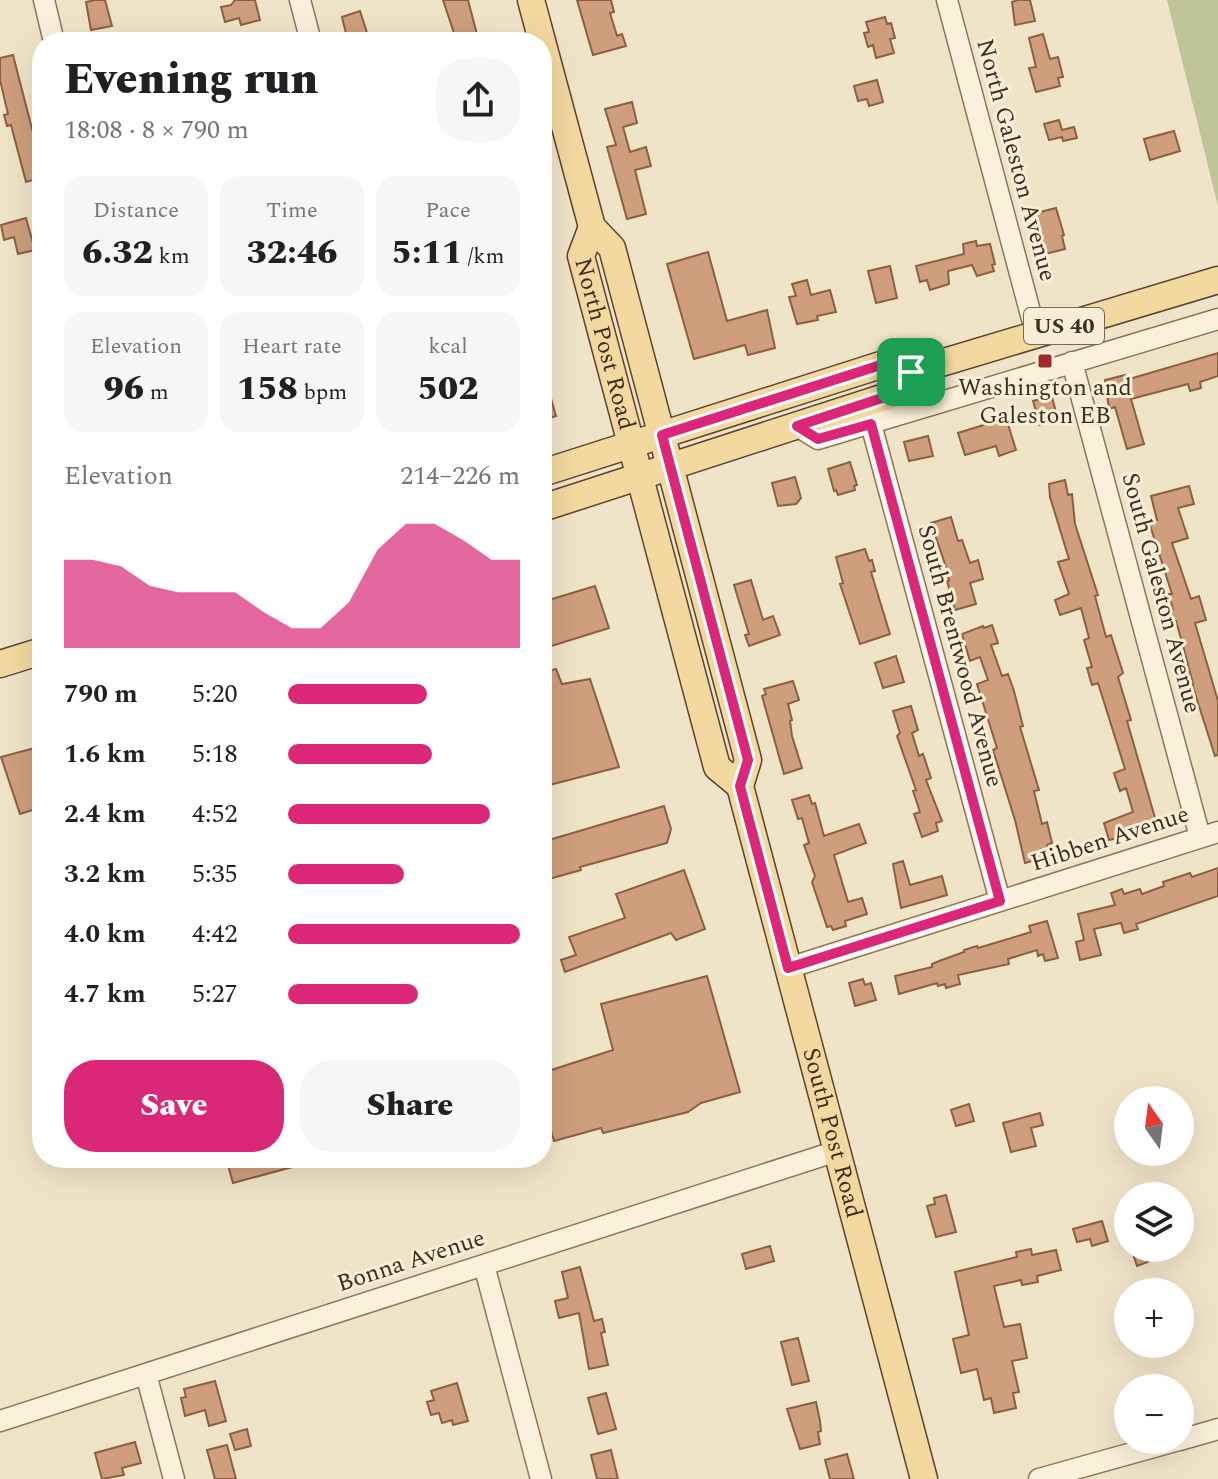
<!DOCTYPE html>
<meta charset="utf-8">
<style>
:root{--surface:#fff;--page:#f6f6f6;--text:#202124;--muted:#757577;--accent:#db2777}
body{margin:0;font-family:Spectral,serif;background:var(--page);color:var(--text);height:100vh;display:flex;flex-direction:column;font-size:30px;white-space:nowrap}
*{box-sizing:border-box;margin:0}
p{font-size:26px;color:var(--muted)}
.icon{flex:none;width:44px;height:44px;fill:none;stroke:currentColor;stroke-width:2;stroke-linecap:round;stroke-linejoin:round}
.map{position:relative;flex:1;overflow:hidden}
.details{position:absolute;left:32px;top:32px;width:520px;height:1136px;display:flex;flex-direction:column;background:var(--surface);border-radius:32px;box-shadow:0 8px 32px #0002}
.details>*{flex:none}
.needle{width:52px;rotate:346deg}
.buttons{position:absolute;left:1114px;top:1086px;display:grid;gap:16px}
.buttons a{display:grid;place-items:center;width:80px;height:80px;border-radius:50%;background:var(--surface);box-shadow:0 8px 32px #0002;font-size:40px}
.pin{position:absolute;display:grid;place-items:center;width:68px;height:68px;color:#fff;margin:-34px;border-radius:16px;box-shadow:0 4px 12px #0006}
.round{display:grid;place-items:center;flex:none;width:84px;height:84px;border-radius:32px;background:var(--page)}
.head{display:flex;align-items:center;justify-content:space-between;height:136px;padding:0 32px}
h1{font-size:44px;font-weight:800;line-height:60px}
.metrics{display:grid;grid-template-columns:repeat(3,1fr);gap:12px;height:136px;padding:8px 32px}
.metrics div{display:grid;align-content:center;border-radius:20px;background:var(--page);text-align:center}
.metrics b{font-size:34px;font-weight:800}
.metrics small{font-size:22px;font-weight:400}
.metrics p{font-size:22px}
.chart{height:224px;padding:16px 32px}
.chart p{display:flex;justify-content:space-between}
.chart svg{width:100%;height:144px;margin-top:8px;fill:var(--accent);opacity:.7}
.primary-button{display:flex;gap:16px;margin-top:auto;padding:16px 32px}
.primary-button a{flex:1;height:92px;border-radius:32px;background:var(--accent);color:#fff;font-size:32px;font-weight:800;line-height:92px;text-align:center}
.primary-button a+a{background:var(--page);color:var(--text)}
ul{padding:0 32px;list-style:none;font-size:26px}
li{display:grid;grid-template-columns:128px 96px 1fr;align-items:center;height:60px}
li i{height:20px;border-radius:10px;background:var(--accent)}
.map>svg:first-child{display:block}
.cemetery{fill:#bfc49a}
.building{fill:#cf9f7d;stroke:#8d5f41;stroke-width:2}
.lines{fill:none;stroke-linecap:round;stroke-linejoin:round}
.minor-casing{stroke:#8d765c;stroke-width:23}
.major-casing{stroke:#5b4430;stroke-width:29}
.minor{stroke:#faf1dc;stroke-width:20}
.major{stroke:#f3d9a0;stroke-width:26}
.route-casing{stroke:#fff;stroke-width:16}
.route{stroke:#db2777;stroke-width:10}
.poi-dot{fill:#9e2a2b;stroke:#f7eed8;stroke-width:3}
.labels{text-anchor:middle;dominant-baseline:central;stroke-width:6;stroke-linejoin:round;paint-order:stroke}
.shield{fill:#f7eed8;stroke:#756857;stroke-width:2}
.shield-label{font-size:22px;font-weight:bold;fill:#3d2e20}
.street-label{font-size:24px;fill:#3d2e20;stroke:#f7eed8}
.poi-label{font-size:24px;fill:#3d2e20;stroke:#f7eed8}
</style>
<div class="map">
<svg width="1218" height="1479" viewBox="0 0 1218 1479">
<rect width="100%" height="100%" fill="#f0e4c8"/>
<path class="cemetery" d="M1167,0H1218V206Z"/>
<path class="building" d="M95,0H105L112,26L91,30L86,2Z
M235,0H255L260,20L241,25L239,18L225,22L221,7L231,5Z
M443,0H468L479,42H457Z
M577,0H611L614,12L610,13L617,36L622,34L626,46L593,55Z
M1018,0H1030L1035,21L1015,25L1012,2Z
M360,11L369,39L348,42L342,17Z
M885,17L887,24L891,23L895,38L890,39L894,53L876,58L873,45L868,47L864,33L869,32L866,22Z
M1043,34L1050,59L1058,57L1063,77L1058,78L1060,86L1036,92L1029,68L1036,67L1029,38Z
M13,55L38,152L42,151V177L26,182L11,125L7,126L4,115L8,114L0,80V58Z
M877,80L883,102L869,106L867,99L858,101L854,86Z
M632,102L637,123L623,127L630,152L646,147L651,166L635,170L646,214L627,219L607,147L616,145L605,109Z
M1059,120L1062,130L1074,127L1077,138L1063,141L1062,137L1049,140L1044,124Z
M1174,131L1180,151L1150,160L1144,139Z
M1056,208L1064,235L1062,236L1065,249L1045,254L1032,214Z
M26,218L35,250L18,254L14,237L4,240L1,225Z
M976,241L977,246L990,244L995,264L992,265L994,271L977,276L972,265L948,271L949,284L930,290L927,280L920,282L916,266L964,254L963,244Z
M708,252L727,321L767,310L775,348L748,355L745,345L694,359L667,264Z
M890,266L897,298L876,303L868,271Z
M807,280L811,295L830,290L836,312L817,316L818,320L797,324L789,297L796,296L792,284Z
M1218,353V376L1200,382L1201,388L1190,391L1188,384L1131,399L1144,444L1127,449L1115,407L1109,409L1105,380L1125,375L1126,380Z
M542,381H546L556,416L542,420Z
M1048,397H1052L1058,420L1040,425L1033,401Z
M1006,418L1016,450L999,456L996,446L965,455L958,433Z
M928,436L933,456L909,461L904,442Z
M850,462L857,485L854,486L855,490L838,495L836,490L834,491L828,469Z
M795,477L801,498L796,504L778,506L772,483Z
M1065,480L1068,495L1072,494L1075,524L1098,595L1095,596L1106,637L1111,635L1123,673L1118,677L1131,720L1127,721L1158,828L1109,840L1104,823L1133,812L1126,788L1120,791L1114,773L1125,769L1098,683L1092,685L1087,668L1092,667L1084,640L1089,638L1081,608L1060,615L1055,600L1069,594L1058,562L1069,559L1050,497L1049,484Z
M1189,486L1194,504L1178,508L1188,538L1172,543L1191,599L1199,596L1206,620L1195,623L1218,701V755L1215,756L1192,684H1193L1182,642L1176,621L1172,622L1169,612L1173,610L1169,594H1172L1149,522L1157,520L1151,496Z
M951,517L958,541L962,540L970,563L978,560L983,579L970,583L976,604L955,610L947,581H949L947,570L931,523Z
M865,549L869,561L872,560L875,571L871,572L890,634L860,644L840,584L843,583L836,557Z
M751,580L763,620L773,616L780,635L749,646L745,635L749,634L734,585Z
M595,586L609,628L542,649V602Z
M992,625L998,643L991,645L1002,676L1008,674L1014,691L1023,726L1020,727L1039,790L1034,791L1042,824L1047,822L1052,843L1047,845L1050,856L1025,863L1015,820L993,750L997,748L977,684L988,680L980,657L970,661L962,634L983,626L984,628Z
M896,656L904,682L883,688L875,663Z
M556,669L562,684L590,679L619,767L542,787V673Z
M793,681L799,700L788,704L792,720L790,721L792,736L802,768L784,774L762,696L766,694L764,689Z
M911,706L918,730L912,733L919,756L923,754L931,778L926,780L942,821L936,823L938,831L922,837L914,814L920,812L913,791L916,790L897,736L900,733L893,711Z
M42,746V807L20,814L1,757Z
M809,795L812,804L815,803L824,836L859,824L866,843L834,855L848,902L862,898L867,914L845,921L846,926L833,930L831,926L827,927L812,882L815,876L804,845L809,843L802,818L798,819L792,800Z
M664,806L671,829L667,843L580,867L581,870L542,881V842Z
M903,861L910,885L942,876L947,895L901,908L893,864Z
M1218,868V896L1136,924L1138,929L1124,933L1121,923L1094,929L1101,955L1080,960L1076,942L1084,940L1078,914L1115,905L1111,893L1122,889L1124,894L1140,889L1142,894L1164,886L1163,882L1190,873L1192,877Z
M684,870L705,929L676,940L671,933L565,972L561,960L576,955L569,937L625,918L616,894Z
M1047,921L1058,958L1045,961L1043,954L1038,956L1037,950L1008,959L1009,964L958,975L960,984L946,988L945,984L938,986L937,983L899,994L895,976L932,967V964L939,961L964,952V950L977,946L978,948L1031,932L1029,926Z
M707,976L740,1092L701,1103L688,1112L603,1133L601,1128L554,1141L542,1099V1073L613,1050L601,1004Z
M863,979L865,985L871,983L876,1000L855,1006L849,983Z
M969,1104L974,1121L956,1126L951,1110Z
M1040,1113L1043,1125L1031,1128L1036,1146L1011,1152L1003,1123Z
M226,1158H310L311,1162L233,1183Z
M946,1195L956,1232L936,1237L927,1206L935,1204L934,1198Z
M1102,1221L1108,1241L1092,1246L1090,1239L1077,1242L1073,1229Z
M770,1246L774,1261L746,1269L742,1254Z
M1131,1248H1144L1148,1262L1137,1266Z
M1031,1249L1032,1255L1056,1250L1061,1270L1037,1276L1038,1282L1022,1285L1021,1280L994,1286L1004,1327L1020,1324L1027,1358L1012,1361L1019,1392L1013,1393L1016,1408L994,1413L991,1398L984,1400L977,1369L961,1373L953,1339L969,1335L955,1272L1017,1257L1016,1252Z
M580,1267L594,1321L602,1319L605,1332L601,1333L608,1365L589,1369L579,1313L559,1318L555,1301L568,1298L562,1272Z
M798,1338L809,1381L792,1385L781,1342Z
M215,1381L226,1421L209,1426L205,1410L185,1416L181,1398L186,1397L184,1389Z
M457,1383L468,1421L453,1425L452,1420L442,1423L439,1413L431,1415L427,1402L434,1400L431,1391Z
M606,1393L616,1429L598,1434L588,1398Z
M816,1402L820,1421L821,1431L818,1432L820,1444L800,1449L787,1409Z
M247,1429L251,1446L235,1450L230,1434Z
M135,1442L141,1463L122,1468L124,1475L102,1479L95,1453Z
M227,1445L236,1479H215L207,1450Z
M611,1450L618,1479H597L591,1455Z
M847,1454L854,1479H830L825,1460Z"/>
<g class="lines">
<defs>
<path id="minor" d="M44,0L54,42
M300,0L311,42
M947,0L1036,334
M1072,362L1200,837
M871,424L1000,901
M797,426L818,439L1218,319
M788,968L1218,832
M484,1265L541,1479
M146,1374L174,1479
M0,1421L837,1151
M1180,1440L1218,1429
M1039,1479L1179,1440"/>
<g id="major">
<path id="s1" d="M531,0L592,227L612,248L748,760L740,786L924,1479"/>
<path id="s2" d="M592,227L581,256L717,767L740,786"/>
<path d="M542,473L887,363L911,372L1218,280"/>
<path d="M542,508L897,393L911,372"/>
<path d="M0,664L42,651"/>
</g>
</defs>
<use href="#minor" class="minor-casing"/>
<use href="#major" class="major-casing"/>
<use href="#minor" class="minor"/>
<use href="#major" class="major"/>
</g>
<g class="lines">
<defs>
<path id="route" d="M887,363L911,372L897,393L797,426L818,439L871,424L1000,901L788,968L740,786L748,760L662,435Z"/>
</defs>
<use href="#route" class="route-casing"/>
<use href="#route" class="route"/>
</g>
<rect class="poi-dot" x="1037" y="353" width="16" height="16" rx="4"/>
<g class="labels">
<rect class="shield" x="1024" y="308" width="80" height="36" rx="6"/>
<g class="shield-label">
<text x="1064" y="326">US 40</text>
</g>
<g class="street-label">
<text transform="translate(1016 160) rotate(75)">North Galeston Avenue</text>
<text stroke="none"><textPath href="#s2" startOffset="122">North Post Road</textPath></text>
<text transform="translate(1161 593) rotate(75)">South Galeston Avenue</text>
<text transform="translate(960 656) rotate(75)">South Brentwood Avenue</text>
<text transform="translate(1110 839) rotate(-18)">Hibben Avenue</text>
<text stroke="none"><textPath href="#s1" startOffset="1180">South Post Road</textPath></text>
<text transform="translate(411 1261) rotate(-18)">Bonna Avenue</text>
</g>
<g class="poi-label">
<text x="1045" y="388">Washington and<tspan x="1045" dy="28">Galeston EB</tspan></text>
</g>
</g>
</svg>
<div class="buttons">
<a><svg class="needle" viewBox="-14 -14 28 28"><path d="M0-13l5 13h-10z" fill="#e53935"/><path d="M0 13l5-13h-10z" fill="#757577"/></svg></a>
<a><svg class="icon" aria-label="layers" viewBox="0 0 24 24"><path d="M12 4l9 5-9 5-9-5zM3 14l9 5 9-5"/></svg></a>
<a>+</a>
<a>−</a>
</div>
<div class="pin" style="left:911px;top:372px;background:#1e9e55"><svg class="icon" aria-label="arrive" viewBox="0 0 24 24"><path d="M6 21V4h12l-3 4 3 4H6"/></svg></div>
<section class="details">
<div class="head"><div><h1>Evening run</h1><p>18:08 · 8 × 790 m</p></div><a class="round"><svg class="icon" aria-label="share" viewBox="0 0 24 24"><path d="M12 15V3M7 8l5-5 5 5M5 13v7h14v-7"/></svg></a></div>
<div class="metrics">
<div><p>Distance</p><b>6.32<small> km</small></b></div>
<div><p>Time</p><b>32:46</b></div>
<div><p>Pace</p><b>5:11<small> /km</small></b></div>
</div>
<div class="metrics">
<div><p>Elevation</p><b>96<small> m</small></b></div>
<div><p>Heart rate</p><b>158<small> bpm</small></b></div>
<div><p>kcal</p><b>502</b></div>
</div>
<div class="chart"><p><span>Elevation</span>214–226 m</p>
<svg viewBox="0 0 160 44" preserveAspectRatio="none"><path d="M0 44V17L10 17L20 19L30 25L40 27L50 27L60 27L70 33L80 38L90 38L100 30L110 14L120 6L130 6L140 11L150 17L160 17V44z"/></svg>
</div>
<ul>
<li><b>790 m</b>5:20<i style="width:60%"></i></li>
<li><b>1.6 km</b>5:18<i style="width:62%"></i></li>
<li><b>2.4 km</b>4:52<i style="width:87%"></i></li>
<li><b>3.2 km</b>5:35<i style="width:50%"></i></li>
<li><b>4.0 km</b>4:42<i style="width:100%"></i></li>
<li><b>4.7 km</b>5:27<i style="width:56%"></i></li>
</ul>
<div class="primary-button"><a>Save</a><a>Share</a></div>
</section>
</div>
